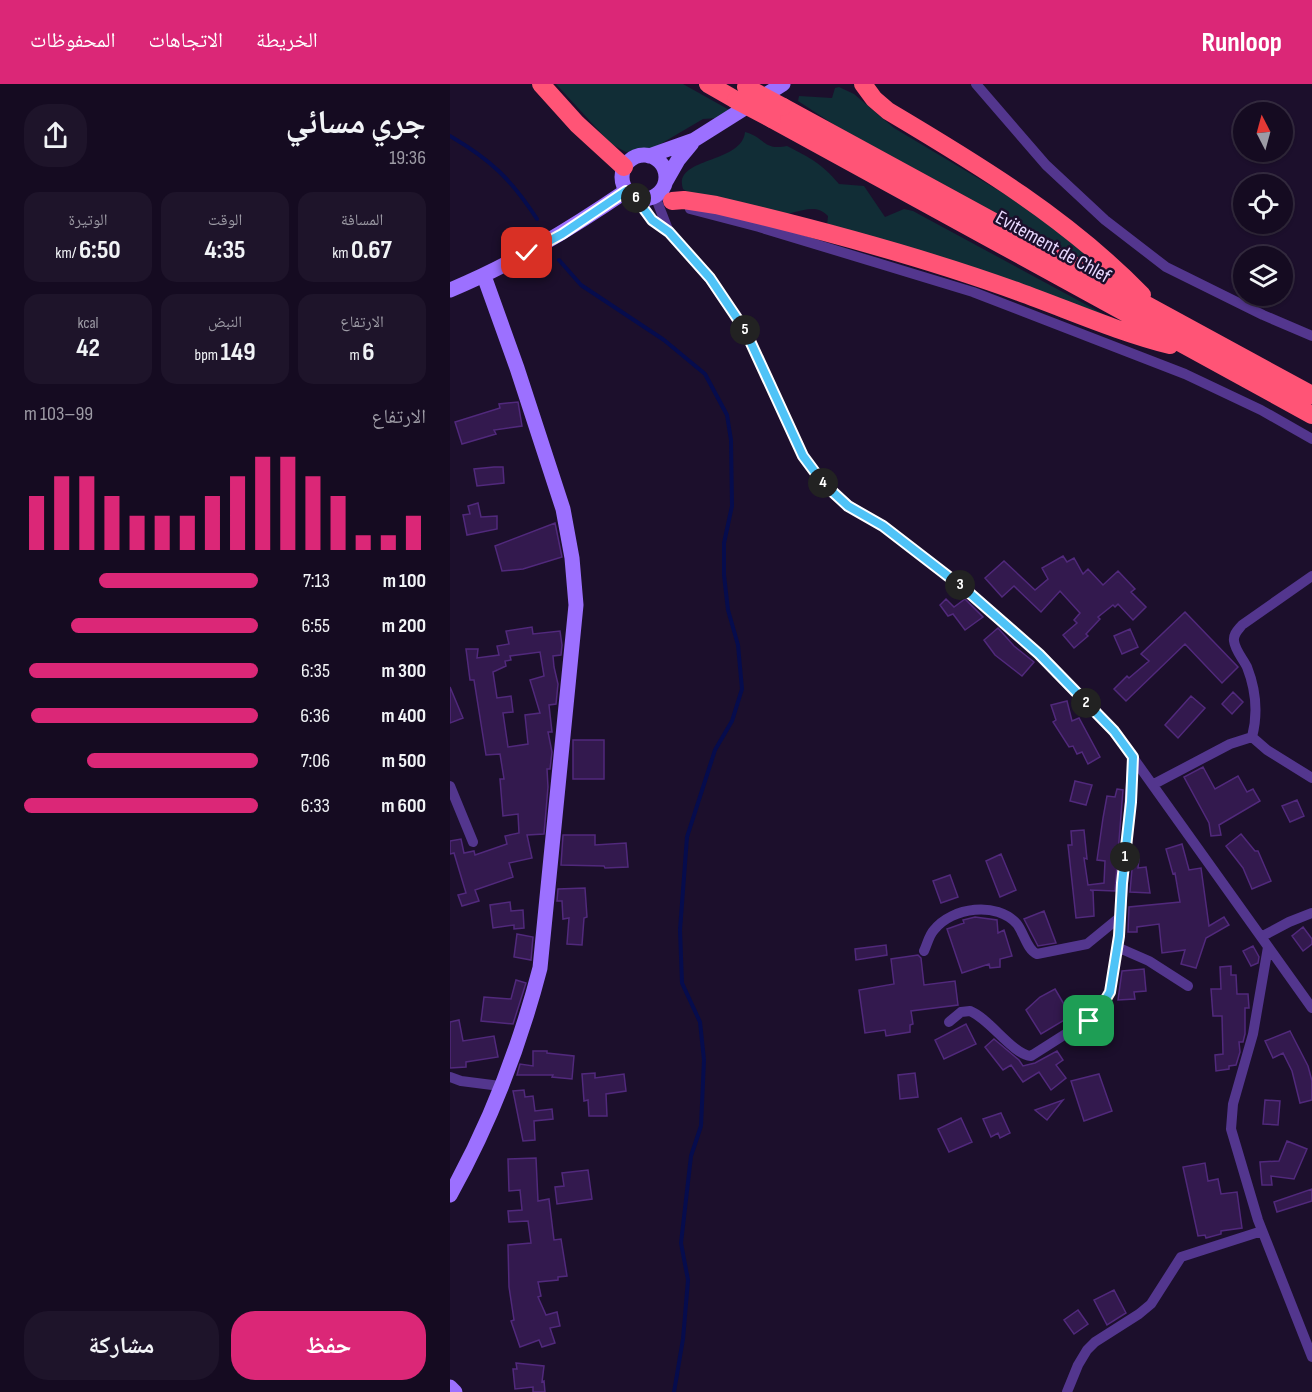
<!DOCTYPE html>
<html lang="ar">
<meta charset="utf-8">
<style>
:root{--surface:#150b21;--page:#1e142a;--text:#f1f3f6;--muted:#9d9ba5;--line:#342b3f;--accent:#db2777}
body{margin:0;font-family:"Sofia Sans Condensed","Noto Naskh Arabic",sans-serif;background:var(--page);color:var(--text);direction:rtl;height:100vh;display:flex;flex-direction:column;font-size:22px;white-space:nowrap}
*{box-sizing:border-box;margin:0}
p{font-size:20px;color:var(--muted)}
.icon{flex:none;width:33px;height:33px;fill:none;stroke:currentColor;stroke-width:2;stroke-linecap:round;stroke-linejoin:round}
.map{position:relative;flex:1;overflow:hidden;direction:ltr}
.panel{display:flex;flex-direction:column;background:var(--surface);width:450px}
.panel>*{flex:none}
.needle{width:39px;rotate:354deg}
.controls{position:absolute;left:783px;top:18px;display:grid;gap:12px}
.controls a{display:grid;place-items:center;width:60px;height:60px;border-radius:50%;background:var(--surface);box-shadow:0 2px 4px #0004,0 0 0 2px var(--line);font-size:30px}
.pin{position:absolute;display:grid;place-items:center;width:51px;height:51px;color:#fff;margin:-26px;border-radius:12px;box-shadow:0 3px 9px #0006}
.km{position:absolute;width:30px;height:30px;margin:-15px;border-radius:50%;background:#222;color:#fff;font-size:16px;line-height:30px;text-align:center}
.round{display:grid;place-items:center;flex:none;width:63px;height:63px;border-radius:24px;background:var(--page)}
.headline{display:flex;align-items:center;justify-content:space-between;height:102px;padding:0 24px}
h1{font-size:33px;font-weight:700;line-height:45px}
.stats{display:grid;grid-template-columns:repeat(3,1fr);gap:9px;height:102px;padding:6px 24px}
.stats div{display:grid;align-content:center;border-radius:15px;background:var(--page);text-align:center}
.stats b{font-size:26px;font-weight:700}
.stats small{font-size:16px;font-weight:400}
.stats p{font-size:16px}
.chart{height:168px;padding:12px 24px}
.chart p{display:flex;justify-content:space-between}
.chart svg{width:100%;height:108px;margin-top:6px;stroke:var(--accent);stroke-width:6}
.button{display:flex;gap:12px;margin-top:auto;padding:12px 24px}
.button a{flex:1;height:69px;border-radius:24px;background:var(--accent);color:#fff;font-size:24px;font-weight:700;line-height:69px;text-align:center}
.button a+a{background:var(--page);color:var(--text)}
ul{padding:0 24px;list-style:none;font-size:20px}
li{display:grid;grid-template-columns:96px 72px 1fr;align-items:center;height:45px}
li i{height:15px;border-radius:8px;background:var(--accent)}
header{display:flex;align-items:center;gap:36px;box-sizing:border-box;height:84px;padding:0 30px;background:var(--accent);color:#fff}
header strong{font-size:28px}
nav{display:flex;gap:33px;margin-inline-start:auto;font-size:21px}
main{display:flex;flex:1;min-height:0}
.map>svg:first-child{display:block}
.green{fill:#112d36}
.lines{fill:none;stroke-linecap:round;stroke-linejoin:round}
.stream{stroke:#060c4d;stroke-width:4}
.building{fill:#33194e;stroke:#51297c;stroke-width:1.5;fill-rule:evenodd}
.street{stroke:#53368e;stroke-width:10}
.secondary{stroke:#9c70ff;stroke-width:15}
.highway{stroke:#ff5476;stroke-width:18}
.highway-bridge{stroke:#ff5476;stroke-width:18}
.route-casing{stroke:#fff;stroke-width:12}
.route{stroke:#4fc3f7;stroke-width:8}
.labels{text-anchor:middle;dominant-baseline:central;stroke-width:5;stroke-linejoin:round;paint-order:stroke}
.street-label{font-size:20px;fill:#e8d9ff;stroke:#1c0f2c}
</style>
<header>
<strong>Runloop</strong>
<nav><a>الخريطة</a><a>الاتجاهات</a><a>المحفوظات</a></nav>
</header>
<main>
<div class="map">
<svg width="862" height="1308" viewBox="0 0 862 1308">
<rect width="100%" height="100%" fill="#1c0f2c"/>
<path class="green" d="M106,0H233L283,28V33L253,35L202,65L176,68L161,60Z
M389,3L404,10L444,44L593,133L659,190L386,42L348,17L349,12L382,14L385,4Z
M295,48C315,53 313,67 337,62C362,75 371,79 389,100L414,102L435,133L454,125L463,127L694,252L377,142L378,132C363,116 343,133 324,131C297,128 268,117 241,110L233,105C222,73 292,80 295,48Z"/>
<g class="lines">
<path class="stream" d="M0,52C41,76 61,95 87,135
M109,176L131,201L214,256L255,290L277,331L281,356L282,422L274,459V491L278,526L288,561L292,605L282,637L265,666L237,753L230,846L232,899L250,938L254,976L251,1042L241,1072L231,1159L238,1196L233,1255L224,1308"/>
</g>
<path class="building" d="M68,318L72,342L44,346L46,350L12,360L5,338L50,324L49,320Z
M44,383H53L54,399L27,402L24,385Z
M28,419L31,433L47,432V445L17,451L13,431L20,430L18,422Z
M105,439L112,473L73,485L52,487L45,462Z
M613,472L617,478L624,474L633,490L638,485L653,501L668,487L685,505L681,508L696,523L683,536L668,520L665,523L663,521L648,533L650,535L636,550L638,552L624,564L613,551L627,539L624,536L630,529L610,507L591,528L564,502L552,513L535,494L554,477L585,506L598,495L592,484Z
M496,515L504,523L515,515L533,533L515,546L503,530L498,532L490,521Z
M735,528L788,583L772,599L735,560L676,617L664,605L677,592L679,594L699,577L691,570Z
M82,543L83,550L110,547L112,561L111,571L103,572L104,583L108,600L106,620L99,621L102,648H98L102,668L100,685H97L98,703L94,750L77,751L82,774L59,779L63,793L25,806L29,817L12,822L8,811L16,809L4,769L0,770V757L11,755L14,769L24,767L25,771L57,760L55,752L69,749L68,730L53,732L50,695H54L50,670L36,671L24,596H20L16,565H28L27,574L49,571L47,562L59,560L56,547ZM90,568L94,592L80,596L90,629L75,631L78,660L58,663L53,629L63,628L61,612L47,614L43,588L56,582L55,577L61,576L60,572Z
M548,544L564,562L584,578L572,592L545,571L534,556Z
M680,545L688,563L672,570L664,552Z
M0,603L13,634L0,639Z
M783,608L793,618L782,630L772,620Z
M741,612L755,624L728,654L715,641Z
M617,617L622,637L629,634L650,673L638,680L632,668L627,670L623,662L619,663L603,638L606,636L601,621Z
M123,656H154V695H123Z
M753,683L765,705L788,692L797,708L803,705L810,717L769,741L771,751L761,752L759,739L734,693Z
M625,697L642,701L636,721L620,717Z
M667,705L673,706L665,807L640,806L643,807L644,832L626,834L618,761H622L621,747L634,746L637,775L634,774L638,801L654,799L655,777L647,776L653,734L657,712L665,713Z
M847,716L854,732L840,738L832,722Z
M791,750L805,767H808L821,797L802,805L793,784L776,762Z
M113,751H145V761L176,759L178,783L155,784L154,782L111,781Z
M732,760L739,786L751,784L759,842L774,833L779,841L756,854L746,884L731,880L735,866L712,869L709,840L687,843V848H678L679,823L730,818L725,789L723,790L716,765Z
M551,770L566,806L550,813L536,777Z
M683,773L689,775L688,784L696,783L700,809L680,808Z
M500,791L508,813L491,819L483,797Z
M135,804L137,833L134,834L132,861L117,860L119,834L113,835L112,817H107L108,805Z
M60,818L61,827L73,826L74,844L64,845V841L43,844L40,821Z
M594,827L606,859L588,862L574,835Z
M525,833L547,836L548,849L554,846L562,872L550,875V883L540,884L539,880L512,889L497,845L514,839L513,836Z
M853,843L862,855V860L853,867L842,852Z
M67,850L83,853L81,876L64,873Z
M436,861L437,871L406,876L405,865Z
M803,862L809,873L808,879L801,882L793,867Z
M468,871L471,874L474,901L505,897L508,921L461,927L463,940L460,941V948L436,952L435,946L415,949L409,906L444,900L441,875Z
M781,882V891H786L787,910H798L799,924H795V950L793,958H789L790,968L786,981L779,982V985L766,987L765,971L773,970L772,932H763L761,905H771L770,883Z
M694,885L696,907L684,908L685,915L668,916L672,887Z
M66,896L76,899L63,940L31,937L34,913L61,915Z
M605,905L621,932L591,950L576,926L590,913Z
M9,936L13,957L44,952L48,973L16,978V983L0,984V938Z
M516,940L526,960L494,975L485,956Z
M840,947L858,982L862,997V1016L850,1019L842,987L833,969L823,974L815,957Z
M544,955L569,976L573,982L585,979L607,967L613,976L606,981L616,994L601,1006L589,988L573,998L561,981L553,986L535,963Z
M83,967H97V969L124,972L122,995L102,993L103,991H67L70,980L83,982Z
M145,989V994L174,990L176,1007L156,1010L157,1032H139L138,1016L134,1017L132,990Z
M465,989L468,1013L450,1015L448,991Z
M649,990L662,1027L634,1037L621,997Z
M74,1006L75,1013L83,1012L85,1027L102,1025L103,1035L84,1037L85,1056L73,1057L63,1007Z
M613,1016L597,1036L585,1026Z
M815,1016L830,1017L828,1041L813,1040Z
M551,1029L560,1049L550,1054L548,1049L541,1053L533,1035Z
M511,1034L522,1058L499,1068L488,1045Z
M837,1057L857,1065L844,1095L821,1092L822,1101H812L810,1078L829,1077Z
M86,1074L88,1117L99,1115L104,1156L111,1155L117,1192L108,1193V1196L88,1198L91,1212L88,1213L96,1231L107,1228L110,1242L100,1244L105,1259L92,1263L89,1256L70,1263L61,1237L64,1236L59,1203L58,1161L81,1159L78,1137L59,1138L58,1127L72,1126L70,1106L59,1107L58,1075Z
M755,1079L758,1097L768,1095L771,1110L787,1108L792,1144L771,1147V1150L756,1154L755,1151L748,1152L733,1083Z
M138,1086L142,1115L107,1120L105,1103L114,1102L112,1089Z
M862,1105V1117L827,1128L824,1118Z
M664,1206L676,1229L657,1241L644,1216Z
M628,1226L638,1240L624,1250L614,1236Z
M66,1279L94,1282L92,1298L94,1297L95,1308H83V1303L65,1305L63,1285H67Z"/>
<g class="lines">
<path class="street" d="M526,0L596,81L655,136L716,183L813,231L862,252
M210,109L225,119
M205,112L219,148
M186,114L202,136L219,148L259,194L295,246L353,372L373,399L398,421L433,442L516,506L589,570L664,647L862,924
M240,125L309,143L523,208L735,290L811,326L862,355
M802,653C808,630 806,606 797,583C793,575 785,566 784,557C783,550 788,546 792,541L862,492
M802,653L817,666L862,694
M704,700L780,660L802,653
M0,702L23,758
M811,853L839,838L862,829
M667,863L699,877L738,902
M818,863L803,950L783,1020L781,1045L808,1136L862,1273
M474,867C477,861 479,851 484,846C502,823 547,817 567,840C574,849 577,866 587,870L637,860L670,833
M499,938L511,928L520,927C540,935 562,970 581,972L647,930L660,908L669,852L683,673
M0,993L11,997L50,1002
M617,1308L628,1281L637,1266L645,1258L689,1230L701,1220L731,1173L812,1147"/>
<path class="secondary" d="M172 93a22 22 0 1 1 44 0a22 22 0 1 1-44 0Z
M199,72L244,56L333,0
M216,97L228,76L242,59
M0,206C63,180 120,145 176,107
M0,1111C39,1041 70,961 90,884L126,521L122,474L113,425L67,284L34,192
M0,1303L5,1308"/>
<path class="highway" d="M91,0L127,40L174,83
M258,0L286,16
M413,0L424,15L438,27C529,81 618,135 692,211
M333,23L862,311
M322,35L862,331
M222,117L234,116L266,121C368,145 470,172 569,208C619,226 668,248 720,261"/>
<path class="highway-bridge" d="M296,3L333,23
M286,16L322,35"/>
</g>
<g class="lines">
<defs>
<path id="route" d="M77,169L112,150L176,107L186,114L202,136L219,148L260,194L295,246L353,372L373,399L398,422L433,442L516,506L589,570L664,647L683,673L681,718L672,799L669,852L660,908L647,930L639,937"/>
</defs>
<use href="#route" class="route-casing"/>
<use href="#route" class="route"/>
</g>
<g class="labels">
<g class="street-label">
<text transform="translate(603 163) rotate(29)">Evitement de Chlef</text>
</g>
</g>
</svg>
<div class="controls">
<a><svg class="needle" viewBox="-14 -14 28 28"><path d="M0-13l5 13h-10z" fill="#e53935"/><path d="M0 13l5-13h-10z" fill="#9d9ba5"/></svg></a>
<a><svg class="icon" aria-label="locate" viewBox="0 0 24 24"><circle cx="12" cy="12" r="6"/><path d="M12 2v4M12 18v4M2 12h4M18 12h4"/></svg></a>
<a><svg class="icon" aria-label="layers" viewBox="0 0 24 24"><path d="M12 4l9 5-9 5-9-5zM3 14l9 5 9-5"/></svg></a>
</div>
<div class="pin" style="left:639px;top:937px;background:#1e9e55"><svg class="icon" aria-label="arrive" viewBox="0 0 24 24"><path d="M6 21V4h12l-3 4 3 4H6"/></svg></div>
<div class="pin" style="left:77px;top:169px;background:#d93025"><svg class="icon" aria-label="check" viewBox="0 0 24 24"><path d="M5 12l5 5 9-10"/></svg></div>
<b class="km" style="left:675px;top:773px">1</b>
<b class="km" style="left:636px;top:619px">2</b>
<b class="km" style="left:510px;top:501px">3</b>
<b class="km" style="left:373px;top:399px">4</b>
<b class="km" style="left:295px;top:246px">5</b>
<b class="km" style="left:186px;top:114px">6</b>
</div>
<section class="panel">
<div class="headline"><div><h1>جري مسائي</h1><p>19:36</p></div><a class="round"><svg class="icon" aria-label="share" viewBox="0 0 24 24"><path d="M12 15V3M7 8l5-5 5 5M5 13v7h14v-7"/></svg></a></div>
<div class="stats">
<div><p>المسافة</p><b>0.67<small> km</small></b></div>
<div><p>الوقت</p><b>4:35</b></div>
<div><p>الوتيرة</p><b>6:50<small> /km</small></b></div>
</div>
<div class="stats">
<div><p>الارتفاع</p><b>6<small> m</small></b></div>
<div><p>النبض</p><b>149<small> bpm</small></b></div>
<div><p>kcal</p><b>42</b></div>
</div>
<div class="chart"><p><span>الارتفاع</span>99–103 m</p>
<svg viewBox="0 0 160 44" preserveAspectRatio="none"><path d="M5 44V22M15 44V14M25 44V14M35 44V22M45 44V30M55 44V30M65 44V30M75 44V22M85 44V14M95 44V6M105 44V6M115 44V14M125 44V22M135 44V38M145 44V38M155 44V30"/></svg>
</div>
<ul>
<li><b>100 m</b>7:13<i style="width:68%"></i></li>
<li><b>200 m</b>6:55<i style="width:80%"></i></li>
<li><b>300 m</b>6:35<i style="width:98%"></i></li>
<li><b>400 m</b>6:36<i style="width:97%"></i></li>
<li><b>500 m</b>7:06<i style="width:73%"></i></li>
<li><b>600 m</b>6:33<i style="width:100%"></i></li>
</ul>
<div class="button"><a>حفظ</a><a>مشاركة</a></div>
</section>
</main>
